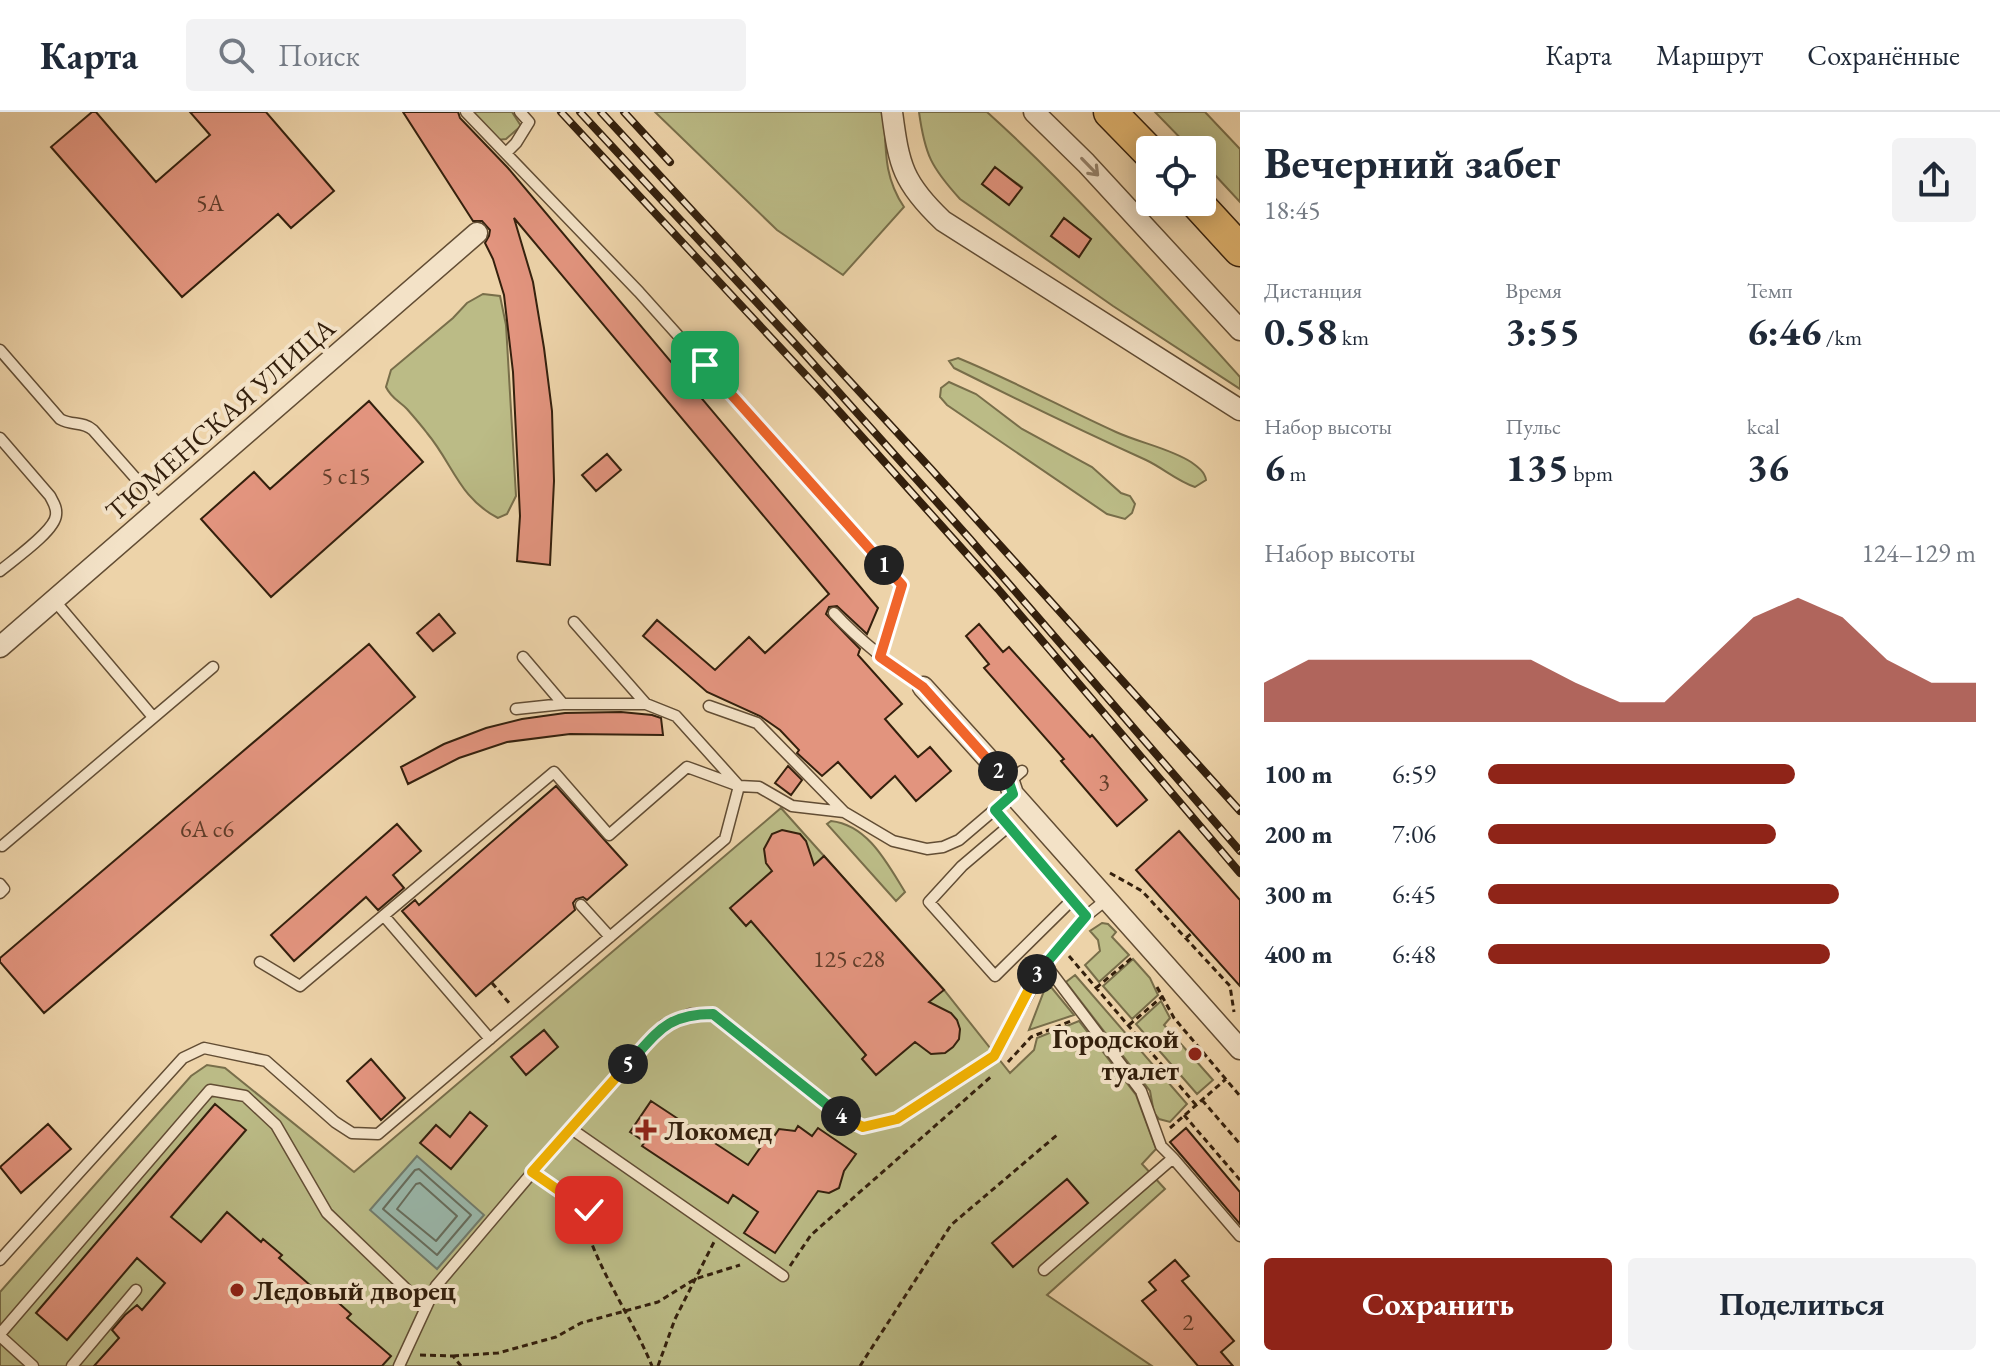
<!DOCTYPE html>
<html lang="ru">
<meta charset="utf-8">
<style>
:root{--surface:#fff;--page:#f2f2f3;--text:#1f2937;--muted:#747a83;--line:#e0e1e3;--accent:#8f2418}
body{margin:0;font-family:"EB Garamond",serif;background:var(--page);color:var(--text);height:100vh;display:flex;flex-direction:column;font-size:30px;white-space:nowrap}
*{box-sizing:border-box;margin:0}
p{font-size:26px;color:var(--muted)}
.icon{flex:none;width:44px;height:44px;fill:none;stroke:currentColor;stroke-width:2;stroke-linecap:round;stroke-linejoin:round}
.map{position:relative;flex:1;overflow:hidden}
.details{display:flex;flex-direction:column;background:var(--surface);width:760px}
.details>*{flex:none}
.buttons{position:absolute;left:1136px;top:24px;display:grid;gap:16px}
.buttons a{display:grid;place-items:center;width:80px;height:80px;border-radius:8px;background:var(--surface);box-shadow:0 4px 20px #0003;font-size:40px}
.pin{position:absolute;display:grid;place-items:center;width:68px;height:68px;color:#fff;margin:-34px;border-radius:16px;box-shadow:0 4px 12px #0006}
.km{position:absolute;width:40px;height:40px;margin:-20px;border-radius:50%;background:#222;color:#fff;font-size:22px;line-height:40px;text-align:center}
.round{display:grid;place-items:center;flex:none;width:84px;height:84px;border-radius:8px;background:var(--page)}
.summary{display:flex;align-items:center;justify-content:space-between;height:136px;padding:0 24px}
h1{font-size:44px;font-weight:700;line-height:60px}
.stats{display:grid;grid-template-columns:repeat(3,1fr);gap:12px;height:136px;padding:8px 24px}
.stats div{display:grid;align-content:center}
.stats b{font-size:40px;font-weight:700}
.stats small{font-size:22px;font-weight:400}
.stats p{font-size:22px}
.chart{height:224px;padding:16px 24px}
.chart p{display:flex;justify-content:space-between}
.chart svg{width:100%;height:144px;margin-top:8px;fill:var(--accent);opacity:.7}
.primary-button{display:flex;gap:16px;margin-top:auto;padding:16px 24px}
.primary-button a{flex:1;height:92px;border-radius:8px;background:var(--accent);color:#fff;font-size:32px;font-weight:700;line-height:92px;text-align:center}
.primary-button a+a{background:var(--page);color:var(--text)}
ul{padding:0 24px;list-style:none;font-size:26px}
li{display:grid;grid-template-columns:128px 96px 1fr;align-items:center;height:60px}
li i{height:20px;border-radius:10px;background:var(--accent)}
header{display:flex;align-items:center;gap:48px;box-sizing:border-box;height:112px;padding:0 40px;background:var(--surface);border-bottom:2px solid var(--line)}
header strong{font-size:38px}
nav{display:flex;gap:44px;margin-inline-start:auto;font-size:28px}
.search{width:560px;height:72px;background:var(--page);display:flex;align-items:center;gap:20px;box-sizing:border-box;padding:0 28px;border-radius:8px;color:var(--muted);font-size:30px}
main{display:flex;flex:1;min-height:0}
.map>svg:first-child{display:block}
.green{fill:#bbbb86;stroke:#786e4a;stroke-width:2;fill-rule:evenodd}
.water{fill:#99b7aa;stroke:#717b6b;stroke-width:2}
.lines{fill:none;stroke-linecap:round;stroke-linejoin:round}
.shore{stroke:#666c5c;stroke-width:2}
.building{fill:#e2947e;stroke:#34200d;stroke-width:2}
.lane-casing{stroke:#624d34;stroke-width:13}
.street-casing{stroke:#624d34;stroke-width:23}
.primary-casing{stroke:#34200d;stroke-width:35}
.path{stroke:#34200d;stroke-width:3;stroke-dasharray:6 4;stroke-linecap:butt}
.lane{stroke:#f3e2c7;stroke-width:10}
.street{stroke:#f3e2c7;stroke-width:20}
.primary{stroke:#e6ba74;stroke-width:32}
.rail-casing{stroke:#34200d;stroke-width:8}
.rail{stroke:#f3e2c7;stroke-width:5;stroke-dasharray:15;stroke-linecap:butt}
.oneway{stroke:#94816a}
.split-1-casing{stroke:#fff;stroke-width:16}
.split-2-casing{stroke:#fff;stroke-width:16}
.split-3-casing{stroke:#fff;stroke-width:16}
.split-4-casing{stroke:#fff;stroke-width:16}
.split-5-casing{stroke:#fff;stroke-width:16}
.split-6-casing{stroke:#fff;stroke-width:16}
.split-1{stroke:#f0652b;stroke-width:10}
.split-2{stroke:#f0652b;stroke-width:10}
.split-3{stroke:#22a559;stroke-width:10}
.split-4{stroke:#f5b400;stroke-width:10}
.split-5{stroke:#22a559;stroke-width:10}
.split-6{stroke:#f5b400;stroke-width:10}
.poi-dot{fill:#8f2418;stroke:#f3e2c7;stroke-width:3}
.labels{text-anchor:middle;dominant-baseline:central;stroke-width:8;stroke-linejoin:round;paint-order:stroke}
.number-label{font-size:24px;fill:#603d29}
.street-label{font-size:28px;fill:#34200d;stroke:#f3e2c7}
.poi-label{font-size:28px;font-weight:bold;fill:#34200d;stroke:#f3e2c7;text-anchor:start}
</style>
<header>
<strong>Карта</strong>
<div class="search"><svg class="icon" aria-label="search" viewBox="0 0 24 24"><circle cx="10" cy="10" r="6"/><path d="M15 15l6 6"/></svg>Поиск</div>
<nav><a>Карта</a><a>Маршрут</a><a>Сохранённые</a></nav>
</header>
<main>
<div class="map">
<svg width="1240" height="1254" viewBox="0 0 1240 1254">
<rect width="100%" height="100%" fill="#edd3a9"/>
<filter id="stains"><feTurbulence type="fractalNoise" baseFrequency=".0025" numOctaves="4"/><feColorMatrix values="0 0 0 0 .2 0 0 0 0 .09 0 0 0 0 .02 0 0 0 .5 -.17"/></filter>
<radialGradient id="worn" r=".72"><stop offset=".6" stop-color="#630" stop-opacity="0"/><stop offset="1" stop-color="#630" stop-opacity=".3"/></radialGradient>
<path class="green" d="M472,0H512L521,14L506,27L497,28Z
M655,0H884C886,36 883,64 904,95L843,163L777,118Z
M919,0H987C1078,82 1158,174 1240,265V277L1113,194L960,87C931,55 925,43 919,0ZM995,56L1022,75L1009,92L982,72ZM1064,106L1091,127L1079,145L1051,124Z
M1155,0H1205L1240,37V90L1202,49V38H1192Z
M483,182L500,184L506,213L516,384L507,402L498,406C459,386 453,352 427,321C421,313 414,305 407,297C399,289 391,286 386,275L391,258L453,206L467,191Z
M958,246C1012,268 1063,296 1116,320C1140,331 1169,336 1191,350C1198,355 1205,360 1206,368L1195,375C1177,369 1163,356 1146,348C1082,319 1018,288 954,256L949,249Z
M949,270L976,282L1022,317L1092,355L1121,381L1130,384L1135,392L1132,401L1125,407L1107,402L947,293L940,285L941,276Z
M781,696L944,878L1010,961L1034,938L1037,926L1079,909L1136,983L1156,1037L1142,1052L1165,1077L1047,1183L1152,1254H0V1180L191,964L207,953L225,956L354,1060Z
M831,709C868,713 887,751 905,780L896,789L827,712Z
M1102,811L1108,812L1116,820L1112,825L1129,843L1099,870L1085,853L1100,839L1098,828L1090,819Z
M1133,847L1150,866L1158,883L1132,907L1103,874Z
M1075,863L1187,992L1170,1010L1159,1007L1154,1001L1150,979L1066,870Z
M1051,875L1074,903L1029,918L1044,879Z
M1161,889L1170,906L1164,913L1213,968L1197,982L1136,912Z"/>
<path class="water" d="M417,1044L484,1103L437,1157L370,1098Z"/>
<g class="lines">
<path class="shore" d="M419,1057L471,1103L437,1143L383,1097L415,1058Z
M420,1071L457,1104L436,1129L397,1097L416,1072Z"/>
</g>
<path class="building" d="M92,0H96L156,70L210,23L190,0H266L334,79L291,116L278,102L182,185L51,35Z
M403,0H458L460,6L508,56L878,496L867,522L837,494L829,495L826,502L860,537L858,543L902,592L885,607L918,645L930,635L951,659L916,689L895,664L871,686L838,650L822,664L797,641L799,638L780,618L760,604L707,580L643,524L657,508L715,558L749,525L765,541L829,482L514,106L533,170L544,236L552,299L554,369L550,453L517,449L520,404L513,260L504,183L493,147L485,131L489,124L490,118L482,109H473Z
M995,55L1022,76L1009,93L982,72Z
M1064,106L1091,127L1079,145L1051,124Z
M369,289L423,350L271,485L201,407L254,360L270,377Z
M607,342L621,358L596,379L582,363Z
M439,502L455,521L433,539L417,521Z
M979,512L1003,540L1009,535L1090,625L1092,623L1147,688L1117,714L1061,649L1064,647L984,556L989,552L966,524Z
M369,532L415,585L44,901L0,850V846Z
M621,600L652,603L661,606L663,623L570,622L507,630L459,646L408,672L401,655L444,632L486,616L522,607L565,601Z
M788,654L802,668L791,683L775,671Z
M556,674L627,753L587,788L583,785L576,787L573,791L575,798L476,884L402,799L415,788L419,793Z
M397,712L421,739L393,763L404,776L378,798L366,785L294,849L271,823Z
M782,718L800,722L806,729L814,753L824,744L944,878L929,890L951,901L957,908L960,917L959,927L953,935L945,941L931,942L915,930L876,963L862,947L866,943L751,809L746,814L730,796L772,759L766,751L764,737L772,722Z
M1179,719L1240,788V874L1136,758Z
M544,918L558,935L526,963L511,945Z
M371,947L405,986L381,1008L347,969Z
M651,989L748,1053L769,1023L773,1026L779,1017L795,1019L798,1014L812,1024L818,1016L856,1042L844,1059L839,1076L829,1081L818,1079L775,1141L744,1121L758,1100L733,1083L728,1091L642,1034L645,1030L630,1020Z
M215,992L246,1018L171,1105L201,1130L227,1100L261,1130L263,1127L282,1143L279,1146L327,1188L331,1184L351,1202L347,1206L391,1244L382,1254H94L119,1226L112,1218L125,1203L137,1193L142,1198L165,1171L137,1146L67,1228L36,1201Z
M470,1000L487,1014L451,1057L420,1031L436,1013L450,1025Z
M48,1012L71,1037L21,1081L0,1055Z
M1186,1016L1240,1080V1112L1170,1030Z
M1067,1067L1088,1091L1013,1155L992,1131Z
M1175,1148L1189,1164L1182,1169L1234,1229L1221,1240L1233,1254H1198L1142,1189L1156,1178L1149,1170Z"/>
<g class="lines">
<defs>
<path id="lane" d="M466,0L639,180L902,473L880,545
M506,41L516,31L529,10L520,0
M0,238L60,307C72,314 83,309 93,318L161,395
M0,326L50,384C53,390 57,395 56,403C55,419 13,448 0,459
M54,488L153,605
M834,501C861,530 890,552 923,575
M574,510L646,592L676,604L739,674L759,675L792,694L844,700L893,729L927,737L943,735L959,728L1013,682
M523,545L563,592
M709,594L757,611L844,700
M516,597L563,592H646
M1009,670L1022,659
M995,698L1086,804
M1009,714L962,754L929,790L995,864L1072,788
M2,734L213,555
M0,772L4,777L0,781
M581,793L610,825
M384,804L490,927
M1045,852L1141,979L1161,1034L1173,1046
M570,1016L783,1164
M0,1148L183,946L204,936L266,949L335,1010L352,1021L378,1022L725,727L739,674L687,655L609,723L554,660L300,874L260,850
M1044,1158L1173,1046L1240,1124
M0,1222L210,978L245,984L276,1013L327,1101L426,1196
M0,1224L33,1254
M72,1254L136,1178
M399,1254L436,1174L570,1016L664,913L690,902H713L840,1004L863,1015L897,1007L994,944L1045,852L1086,804L1106,788"/>
<path id="street" d="M892,0C899,54 903,71 943,109L1240,298
M1034,0L1086,51L1240,218
M0,535L477,121
M923,575L1009,670L1013,682L1240,937"/>
<path id="primary" d="M1110,0L1150,41
M1196,90L1240,138"/>
</defs>
<use href="#lane" class="lane-casing"/>
<use href="#street" class="street-casing"/>
<use href="#primary" class="primary-casing"/>
<path class="path" d="M1110,761L1142,779L1230,874L1234,900
M1186,826L1192,821
M1069,844L1196,993
M492,871L510,892
M1157,875L1174,906L1240,984
M1096,876L1133,845
M1129,913L1163,884
M1008,950L1031,925L1071,909
M1202,988L1240,1032
M1184,1003L1240,1068
M1170,1016L1226,967
M545,1069L571,1087
M568 1095a11 11 0 1 1 22 0a11 11 0 1 1-22 0Z
M583,1105C597,1158 631,1203 652,1254
M790,1154L811,1123L993,963
M420,1243L453,1244L461,1254
M453,1244L498,1241L556,1225L581,1211L658,1190L695,1167L740,1153
M658,1254L675,1207L714,1130
M860,1254L951,1113L1057,1023"/>
<use href="#lane" class="lane"/>
<use href="#street" class="street"/>
<use href="#primary" class="primary"/>
<defs>
<path id="rail" d="M561,0L828,287L998,477L1240,761
M580,0L800,237L970,427L1240,739
M601,0L931,357L1240,699
M624,0L670,50"/>
</defs>
<use href="#rail" class="rail-casing"/>
<use href="#rail" class="rail"/>
</g>
<defs><path id="oneway-shaft" d="M-6 0H5M1.5-3L5.5 0L1.5 3" fill="none" stroke-width="1.6" stroke-linecap="round" stroke-linejoin="round" transform="scale(2)"/></defs>
<use class="oneway" href="#oneway-shaft" transform="translate(1090 55) rotate(46)"/>
<g class="lines">
<defs>
<path id="split-1" d="M705,253L884,453"/>
<path id="split-2" d="M884,453L902,473L880,545L923,575L998,659"/>
<path id="split-3" d="M998,659L1009,670L1013,682L995,698L1086,804L1037,862"/>
<path id="split-4" d="M841,1004L863,1015L897,1007L994,944L1037,862"/>
<path id="split-5" d="M628,952C658,920 666,902 713,902L841,1004"/>
<path id="split-6" d="M589,1098L590,1094C586,1085 580,1082 571,1087L532,1060L628,952"/>
</defs>
<use href="#split-1" class="split-1-casing"/>
<use href="#split-2" class="split-2-casing"/>
<use href="#split-3" class="split-3-casing"/>
<use href="#split-4" class="split-4-casing"/>
<use href="#split-5" class="split-5-casing"/>
<use href="#split-6" class="split-6-casing"/>
<use href="#split-1" class="split-1"/>
<use href="#split-2" class="split-2"/>
<use href="#split-3" class="split-3"/>
<use href="#split-4" class="split-4"/>
<use href="#split-5" class="split-5"/>
<use href="#split-6" class="split-6"/>
</g>
<g class="poi-dot">
<circle cx="1195" cy="942" r="8"/>
<path d="M642 1006h8v8h8v8h-8v8h-8v-8h-8v-8h8z"/>
<circle cx="237" cy="1178" r="8"/>
</g>
<g class="labels">
<g class="number-label">
<text x="210" y="90">5А</text>
<text x="346" y="363">5 с15</text>
<text x="1104" y="669">3</text>
<text x="207" y="716">6А с6</text>
<text x="849" y="846">125 с28</text>
<text x="1188" y="1209">2</text>
</g>
<g class="street-label">
<text transform="translate(220 307) rotate(-41)">ТЮМЕНСКАЯ УЛИЦА</text>
</g>
<g class="poi-label">
<text x="1179" y="926" text-anchor="end">Городской<tspan x="1179" dy="32">туалет</tspan></text>
<text x="664" y="1018">Локомед</text>
<text x="253" y="1178">Ледовый дворец</text>
</g>
</g>
<rect width="100%" height="100%" filter="url(#stains)"/>
<rect width="100%" height="100%" fill="url(#worn)"/>
</svg>
<div class="buttons">
<a><svg class="icon" aria-label="locate" viewBox="0 0 24 24"><circle cx="12" cy="12" r="6"/><path d="M12 2v4M12 18v4M2 12h4M18 12h4"/></svg></a>
</div>
<div class="pin" style="left:705px;top:253px;background:#1e9e55"><svg class="icon" aria-label="arrive" viewBox="0 0 24 24"><path d="M6 21V4h12l-3 4 3 4H6"/></svg></div>
<div class="pin" style="left:589px;top:1098px;background:#d93025"><svg class="icon" aria-label="check" viewBox="0 0 24 24"><path d="M5 12l5 5 9-10"/></svg></div>
<b class="km" style="left:884px;top:453px">1</b>
<b class="km" style="left:998px;top:659px">2</b>
<b class="km" style="left:1037px;top:862px">3</b>
<b class="km" style="left:841px;top:1004px">4</b>
<b class="km" style="left:628px;top:952px">5</b>
</div>
<section class="details">
<div class="summary"><div><h1>Вечерний забег</h1><p>18:45</p></div><a class="round"><svg class="icon" aria-label="share" viewBox="0 0 24 24"><path d="M12 15V3M7 8l5-5 5 5M5 13v7h14v-7"/></svg></a></div>
<div class="stats">
<div><p>Дистанция</p><b>0.58<small> km</small></b></div>
<div><p>Время</p><b>3:55</b></div>
<div><p>Темп</p><b>6:46<small> /km</small></b></div>
</div>
<div class="stats">
<div><p>Набор высоты</p><b>6<small> m</small></b></div>
<div><p>Пульс</p><b>135<small> bpm</small></b></div>
<div><p>kcal</p><b>36</b></div>
</div>
<div class="chart"><p><span>Набор высоты</span>124–129 m</p>
<svg viewBox="0 0 160 44" preserveAspectRatio="none"><path d="M0 44V32L10 25L20 25L30 25L40 25L50 25L60 25L70 32L80 38L90 38L100 25L110 12L120 6L130 12L140 25L150 32L160 32V44z"/></svg>
</div>
<ul>
<li><b>100 m</b>6:59<i style="width:63%"></i></li>
<li><b>200 m</b>7:06<i style="width:59%"></i></li>
<li><b>300 m</b>6:45<i style="width:72%"></i></li>
<li><b>400 m</b>6:48<i style="width:70%"></i></li>
</ul>
<div class="primary-button"><a>Сохранить</a><a>Поделиться</a></div>
</section>
</main>
